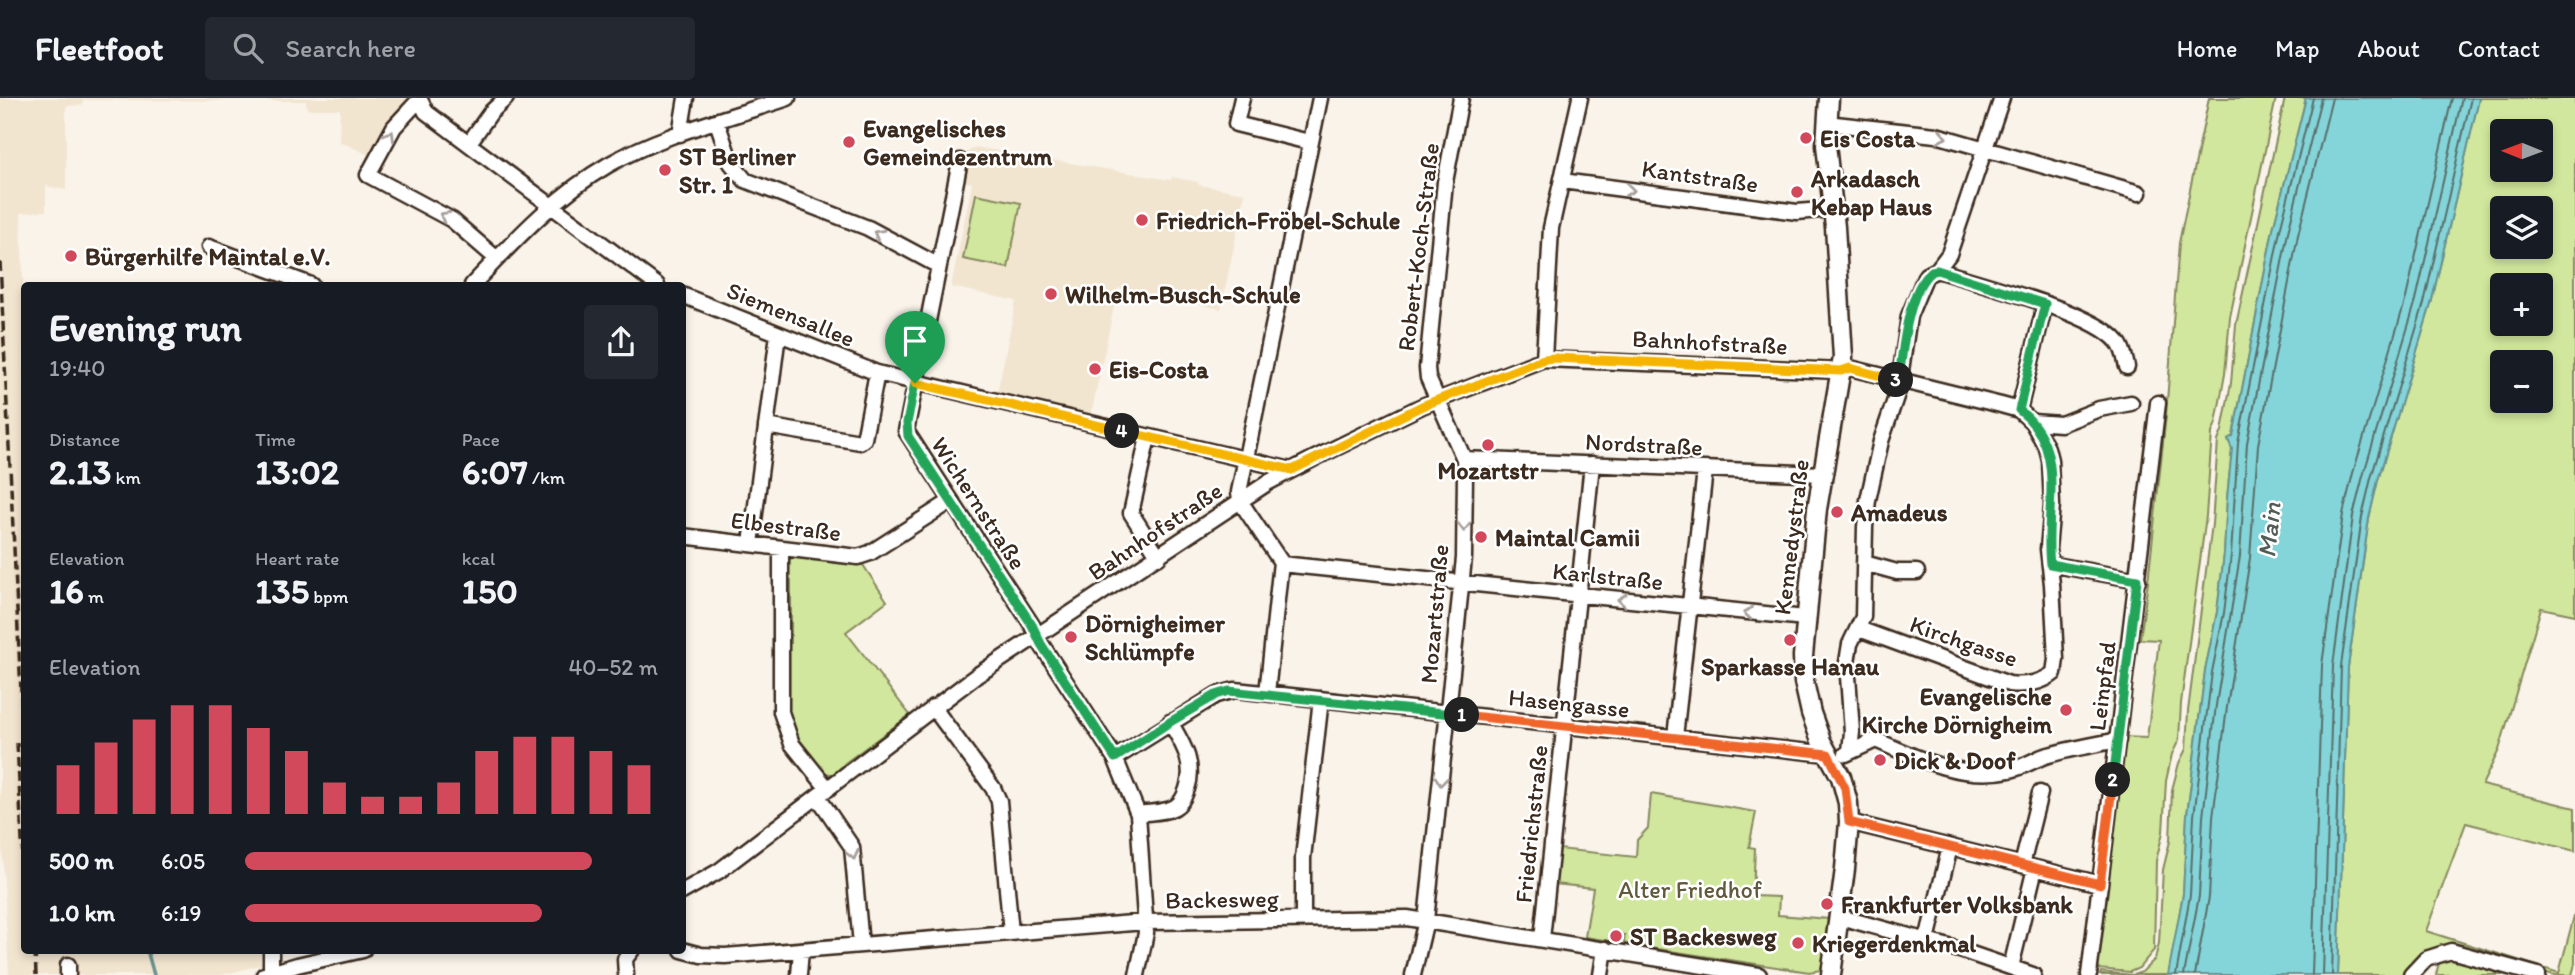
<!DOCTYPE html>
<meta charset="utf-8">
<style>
:root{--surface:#171b24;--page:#242831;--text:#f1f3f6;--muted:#9ea1a6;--line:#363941;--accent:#d1495b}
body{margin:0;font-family:Itim,sans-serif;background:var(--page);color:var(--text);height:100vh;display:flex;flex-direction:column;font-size:26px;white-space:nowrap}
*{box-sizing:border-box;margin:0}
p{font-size:23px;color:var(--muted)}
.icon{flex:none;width:38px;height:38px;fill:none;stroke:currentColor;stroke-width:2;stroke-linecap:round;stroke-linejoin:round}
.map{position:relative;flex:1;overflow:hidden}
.sheet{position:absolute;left:21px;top:184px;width:665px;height:672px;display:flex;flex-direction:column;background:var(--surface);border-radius:7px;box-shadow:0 4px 10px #0003}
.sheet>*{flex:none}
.needle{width:46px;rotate:271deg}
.fabs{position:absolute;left:2490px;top:21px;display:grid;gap:14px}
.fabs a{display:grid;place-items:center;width:63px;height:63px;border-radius:7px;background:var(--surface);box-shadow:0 4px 10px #0003;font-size:35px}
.pin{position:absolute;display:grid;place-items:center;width:60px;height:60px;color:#fff;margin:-72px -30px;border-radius:50% 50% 50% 0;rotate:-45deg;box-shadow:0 0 7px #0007}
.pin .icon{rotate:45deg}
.km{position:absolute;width:35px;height:35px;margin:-18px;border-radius:50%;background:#222;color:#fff;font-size:19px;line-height:35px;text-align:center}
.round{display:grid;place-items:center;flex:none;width:74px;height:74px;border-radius:7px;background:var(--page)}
.head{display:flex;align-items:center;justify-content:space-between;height:119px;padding:0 28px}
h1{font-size:38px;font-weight:800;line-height:52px}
.stats{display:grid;grid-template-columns:repeat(3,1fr);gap:10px;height:119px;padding:7px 28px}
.stats div{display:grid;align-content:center}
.stats b{font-size:35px;font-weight:800}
.stats small{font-size:19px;font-weight:400}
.stats p{font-size:19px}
.chart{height:196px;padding:14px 28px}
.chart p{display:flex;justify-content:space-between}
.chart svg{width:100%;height:126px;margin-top:7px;stroke:var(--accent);stroke-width:6}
ul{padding:0 28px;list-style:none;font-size:23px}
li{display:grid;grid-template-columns:112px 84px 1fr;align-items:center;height:52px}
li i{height:18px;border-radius:9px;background:var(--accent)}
header{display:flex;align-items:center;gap:42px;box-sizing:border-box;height:98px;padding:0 35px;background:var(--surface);border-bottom:2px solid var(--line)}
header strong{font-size:33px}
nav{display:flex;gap:38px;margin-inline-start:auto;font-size:24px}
.search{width:490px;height:63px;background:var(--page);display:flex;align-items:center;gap:18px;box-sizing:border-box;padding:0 24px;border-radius:7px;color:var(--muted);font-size:26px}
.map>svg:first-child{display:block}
.built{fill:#f2e5d0}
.green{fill:#d1e79d;stroke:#86885e;stroke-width:2;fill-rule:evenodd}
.water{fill:#84d5da;stroke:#67918f;stroke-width:2}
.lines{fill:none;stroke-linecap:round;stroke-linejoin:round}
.shore{stroke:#586e69;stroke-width:2}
.stream{stroke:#67918f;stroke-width:3.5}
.minor-casing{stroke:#3b2a1e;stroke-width:19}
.major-casing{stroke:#3b2a1e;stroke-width:23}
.minor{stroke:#fff;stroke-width:14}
.major{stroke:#fff;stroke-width:18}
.rail{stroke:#3b2a1e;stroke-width:3.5;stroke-dasharray:10 5;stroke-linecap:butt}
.oneway{stroke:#a79f9a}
.split-1-casing{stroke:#fff;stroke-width:14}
.split-2-casing{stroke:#fff;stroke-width:14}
.split-3-casing{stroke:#fff;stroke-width:14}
.split-4-casing{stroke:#fff;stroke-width:14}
.split-5-casing{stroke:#fff;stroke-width:14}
.split-1{stroke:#22a559;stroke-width:9}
.split-2{stroke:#f0652b;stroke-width:9}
.split-3{stroke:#22a559;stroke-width:9}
.split-4{stroke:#f5b400;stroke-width:9}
.split-5{stroke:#f5b400;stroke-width:9}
.poi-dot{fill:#d1495b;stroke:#fff;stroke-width:2.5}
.labels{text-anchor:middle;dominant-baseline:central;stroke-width:5;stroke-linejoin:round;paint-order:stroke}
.poi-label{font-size:24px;font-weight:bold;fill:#3b2a1e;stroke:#fff;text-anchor:start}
.street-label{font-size:24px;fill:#3b2a1e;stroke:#fff}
.park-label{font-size:24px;fill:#60593e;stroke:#fff}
.water-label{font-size:26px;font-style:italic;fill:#515d56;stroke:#fff}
</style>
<header>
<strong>Fleetfoot</strong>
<div class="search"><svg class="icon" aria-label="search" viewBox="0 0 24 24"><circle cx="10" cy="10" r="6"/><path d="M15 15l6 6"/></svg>Search here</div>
<nav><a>Home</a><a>Map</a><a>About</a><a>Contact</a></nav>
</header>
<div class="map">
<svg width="2575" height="877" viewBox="0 0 2575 877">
<rect width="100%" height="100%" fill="#f9f3ea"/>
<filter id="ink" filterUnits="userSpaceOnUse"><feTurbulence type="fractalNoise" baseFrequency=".0143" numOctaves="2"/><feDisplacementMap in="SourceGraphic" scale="14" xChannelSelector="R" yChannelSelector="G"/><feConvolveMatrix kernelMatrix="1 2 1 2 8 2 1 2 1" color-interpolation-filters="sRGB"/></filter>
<g filter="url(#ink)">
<path class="built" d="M0,0H408L407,6L371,58L339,43L340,11H307L306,3L83,2V7L66,8V92L46,88V113L21,115L24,212V852H260L261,867L222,877H9L0,712Z
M975,49L1171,82L1172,79L1198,84L1199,87L1245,95L1221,211L1118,190L1091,317L997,296L1016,203L951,189L972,85L960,82L966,55Z"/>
<path class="green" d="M2209,0H2276L2230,219L2225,276L2216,325L2212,335L2206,418L2181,605L2179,642L2172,656L2166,683L2163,734L2156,763L2154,852L2139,870L2130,874L2099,871L2096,877L2122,639L2147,640L2159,542L2140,541L2148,484L2166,317L2179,145Z
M2285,0H2306L2273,131L2233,338L2228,341L2232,351L2227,400L2224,456L2217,514L2205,573L2187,717L2183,796L2169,876L2168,877H2100L2101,874L2133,877L2142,874L2155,861L2159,845L2163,772L2170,743L2172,692L2179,665L2186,651L2188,613L2212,426L2218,343L2222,333L2231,285L2236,227Z
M2479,0H2575V517L2541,510L2499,652L2482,687L2575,710V753L2466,725L2426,833L2559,875L2575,814V866L2572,877H2554L2448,847L2425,853L2412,864L2403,877H2338L2348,569L2369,420L2378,382L2431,206ZM2502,33H2541V72H2502ZM2502,110H2541V149H2502ZM2502,187H2541V226H2502ZM2502,264H2541V303H2502Z
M976,96L1021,105L1008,170L963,161Z
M795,457L861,464L887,503L846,534L910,617L845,665L834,677L822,674L809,658L795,638L787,619L784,545H791V482L784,481L787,464Z
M1651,696L1756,714L1749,749L1755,750L1753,798L1779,799L1778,817L1829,821L1821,872L1809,874L1630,847L1624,845L1625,837L1612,835L1610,843L1585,839L1593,790L1555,786L1559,751L1636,759L1637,742L1648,730Z
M2446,860H2454L2503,877H2436L2439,864Z"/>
<path class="water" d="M2306,0H2479L2431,206L2378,382L2369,420L2348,569L2338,877H2168L2183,796L2187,717L2205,573L2217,514L2224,456L2227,400L2232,351L2228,341L2233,338L2273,131Z"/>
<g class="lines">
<path class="shore" d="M2176,877L2190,797L2194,718L2212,574L2224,515L2231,457L2238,345L2280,132L2313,0
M2184,877L2199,798L2203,719L2216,607L2240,458L2247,345L2288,134L2321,0
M2195,877L2209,799L2213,719L2227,609L2250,460L2258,347L2298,137L2332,0
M2312,877L2322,567L2343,416L2353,375L2406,200L2452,0
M2323,877L2333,568L2353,418L2363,378L2416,202L2462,0
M2332,877L2341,568L2362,419L2371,380L2424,205L2471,0"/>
<path class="stream" d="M147,852L154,877"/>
<defs>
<path id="minor" d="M419,0L426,14L657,187
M1242,0L1236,26L1309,44
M419,2L394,29L368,77L452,122L497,161
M717,24L731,65L745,82L868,130L939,168
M1826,25L1936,37L2139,95
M680,36L686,0
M469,45L491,14L506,0
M960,63L906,333L1032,527L1041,546L1115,660L1138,716L1146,835L1137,877
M1562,83L1797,114L1833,111
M209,149L311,187
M1937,172L1949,156L2002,0
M472,187C513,144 556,97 608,67C659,37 731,19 788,0
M682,197L877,275L1291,372
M1544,261L1551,130L1580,0
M2019,312L2045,206
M2032,324L2061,326L2099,311L2131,305
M766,328L860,344L864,341L877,275
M1148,339L1131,415L1159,459
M1464,361L1822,376
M682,438L858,459L870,455L951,403
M751,446L778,236
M781,450V614L792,646L828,691
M1864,465L1897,474H1917
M1281,466L1805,520
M2050,466L2138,482
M1267,595L1281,464L1240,403L1239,394L1320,0
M933,609L993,690L999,703L1011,835
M1675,639L1705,372
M1850,653L1852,634L1847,564L1850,546L1863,519L1865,429L1868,402L1881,343L1898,293L1909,218L1926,177L1937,172C1977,185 2094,214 2118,244C2124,251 2125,261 2127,269
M1846,656L1876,642C1918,661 1962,682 2010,672C2022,670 2033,662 2045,658C2068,651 2094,647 2118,642
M1115,660L1216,597L1235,592L1828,656
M818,699L852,749L861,847
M1138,716C1149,714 1165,715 1175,709C1182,705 1185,697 1187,691C1196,665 1182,645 1170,624
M1849,724L2100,786
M2022,767L2040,695
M682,794L719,773L976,578L1269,384L1313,361L1422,308L1544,261L1841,273L1850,270L2001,307L2019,312L2032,324L2047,350L2050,362L2052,407L2048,451L2052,486L2056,561L2054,575C2042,585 2024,588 2009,586L1859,531
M1840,819L1960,852L2033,877
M1303,822V760L1321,601
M1542,841L1592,366
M1927,842L1950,749
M271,852V877
M682,852L701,857L725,858L1145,824L1407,820L1759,877
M68,867V877
M2011,869L2035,770
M264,877L297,867L363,852
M626,877L625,861L632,852
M799,877L801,852
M1413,877L1426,822L1464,460L1465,376L1464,361L1428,280L1427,270L1445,84L1461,0
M1601,877L1605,851
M2089,877L2158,305
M2411,877L2426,861L2451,853L2538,877"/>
<path id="major" d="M1829,0L1826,47L1835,129L1843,259L1817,411L1803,558L1804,584L1811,615L1821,643L1841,679L1848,705L1849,724L1845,771L1831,877"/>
</defs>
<use href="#minor" class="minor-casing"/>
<use href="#major" class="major-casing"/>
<use href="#minor" class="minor"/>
<use href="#major" class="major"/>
<path class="rail" d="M0,164L24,655
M17,645L24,780
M35,852L36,877"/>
</g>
<defs><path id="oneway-chevron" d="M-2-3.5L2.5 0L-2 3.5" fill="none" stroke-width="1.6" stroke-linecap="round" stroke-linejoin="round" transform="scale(1.75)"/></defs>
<g class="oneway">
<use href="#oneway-chevron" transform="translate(390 37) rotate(-60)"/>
<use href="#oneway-chevron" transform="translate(1942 39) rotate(13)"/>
<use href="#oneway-chevron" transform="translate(1630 92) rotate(8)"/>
<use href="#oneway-chevron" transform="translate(444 118) rotate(-150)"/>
<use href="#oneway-chevron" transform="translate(878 136) rotate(-151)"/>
<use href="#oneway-chevron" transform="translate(1464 429) rotate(91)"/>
<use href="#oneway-chevron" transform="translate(1622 502) rotate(-174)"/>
<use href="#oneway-chevron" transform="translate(1748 515) rotate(-175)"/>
<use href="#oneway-chevron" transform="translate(1441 683) rotate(96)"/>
<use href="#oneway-chevron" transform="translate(853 757) rotate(77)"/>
</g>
</g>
<g class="lines" filter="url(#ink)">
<defs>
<path id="split-1" d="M915,285L907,325L908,338L1032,527L1041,546L1115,660L1170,624L1216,597L1229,593L1462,617"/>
<path id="split-2" d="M1462,617L1828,656L1845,690L1849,724L2100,786L2113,682"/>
<path id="split-3" d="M1896,282L1899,283C1902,255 1908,190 1932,173L1937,172L2045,206L2019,312C2070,351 2043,413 2050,466L2137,482L2113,682"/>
<path id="split-4" d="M1122,333L1292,372L1422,308L1544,261L1554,260L1841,273L1850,270L1896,282"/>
<path id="split-5" d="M915,285L1122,333"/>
</defs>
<use href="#split-1" class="split-1-casing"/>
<use href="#split-2" class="split-2-casing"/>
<use href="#split-3" class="split-3-casing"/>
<use href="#split-4" class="split-4-casing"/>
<use href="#split-5" class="split-5-casing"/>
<use href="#split-1" class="split-1"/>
<use href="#split-2" class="split-2"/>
<use href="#split-3" class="split-3"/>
<use href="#split-4" class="split-4"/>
<use href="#split-5" class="split-5"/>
</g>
<g class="poi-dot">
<circle cx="1806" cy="40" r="7"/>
<circle cx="849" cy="44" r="7"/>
<circle cx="665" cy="72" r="7"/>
<circle cx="1797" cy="94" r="7"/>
<circle cx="1142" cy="122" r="7"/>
<circle cx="71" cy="158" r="7"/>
<circle cx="1051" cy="196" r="7"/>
<circle cx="1095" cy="271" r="7"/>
<circle cx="1488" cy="347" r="7"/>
<circle cx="1837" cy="414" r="7"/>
<circle cx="1481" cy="439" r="7"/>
<circle cx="1071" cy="539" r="7"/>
<circle cx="1790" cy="542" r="7"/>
<circle cx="2066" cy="612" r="7"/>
<circle cx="1880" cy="662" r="7"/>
<circle cx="1827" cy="806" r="7"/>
<circle cx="1616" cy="838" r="7"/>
<circle cx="1798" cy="845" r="7"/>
</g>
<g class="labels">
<g class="poi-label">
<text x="863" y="30">Evangelisches<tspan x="863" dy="28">Gemeindezentrum</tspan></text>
<text x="1820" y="40">Eis Costa</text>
<text x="679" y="58">ST Berliner<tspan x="679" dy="28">Str. 1</tspan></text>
<text x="1811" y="80">Arkadasch<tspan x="1811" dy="28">Kebap Haus</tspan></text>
<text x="1156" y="122">Friedrich-Fröbel-Schule</text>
<text x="85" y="158">Bürgerhilfe Maintal e.V.</text>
<text x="1065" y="196">Wilhelm-Busch-Schule</text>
<text x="1109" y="271">Eis-Costa</text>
<text x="1488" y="372" text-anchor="middle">Mozartstr</text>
<text x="1851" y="414">Amadeus</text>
<text x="1495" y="439">Maintal Camii</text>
<text x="1085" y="525">Dörnigheimer<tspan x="1085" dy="28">Schlümpfe</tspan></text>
<text x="1790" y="568" text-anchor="middle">Sparkasse Hanau</text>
<text x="2052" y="598" text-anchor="end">Evangelische<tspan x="2052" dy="28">Kirche Dörnigheim</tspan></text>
<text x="1894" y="662">Dick &amp; Doof</text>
<text x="1841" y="806">Frankfurter Volksbank</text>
<text x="1630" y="838">ST Backesweg</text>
<text x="1812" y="845">Kriegerdenkmal</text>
</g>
<g class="street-label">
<text transform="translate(1700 78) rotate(8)">Kantstraße</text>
<text transform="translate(1418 149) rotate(-83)">Robert-Koch-Straße</text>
<text transform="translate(791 216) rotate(22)">Siemensallee</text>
<text transform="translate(1710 244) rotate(3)">Bahnhofstraße</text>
<text transform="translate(1644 346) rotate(3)">Nordstraße</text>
<text transform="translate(979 405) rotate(57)">Wichernstraße</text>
<text transform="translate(786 428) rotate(7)">Elbestraße</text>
<text transform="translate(1155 433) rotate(-34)">Bahnhofstraße</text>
<text transform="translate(1791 439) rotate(-83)">Kennedystraße</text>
<text transform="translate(1608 478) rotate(6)">Karlstraße</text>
<text transform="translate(1434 516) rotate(-85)">Mozartstraße</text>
<text transform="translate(1964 543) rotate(19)">Kirchgasse</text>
<text transform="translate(2102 588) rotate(-83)">Leinpfad</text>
<text transform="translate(1569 605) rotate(6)">Hasengasse</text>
<text transform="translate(1531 726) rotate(-84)">Friedrichstraße</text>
<text transform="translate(1222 801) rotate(-1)">Backesweg</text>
</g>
<g class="park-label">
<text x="1690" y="791">Alter Friedhof</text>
</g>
<g class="water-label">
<text transform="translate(2269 432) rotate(-84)">Main</text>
</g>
</g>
</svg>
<div class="fabs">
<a><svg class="needle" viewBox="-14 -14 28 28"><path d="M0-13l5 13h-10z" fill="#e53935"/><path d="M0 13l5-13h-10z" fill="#9ea1a6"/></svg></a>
<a><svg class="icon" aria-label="layers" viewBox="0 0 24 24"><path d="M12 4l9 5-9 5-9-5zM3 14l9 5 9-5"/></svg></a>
<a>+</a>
<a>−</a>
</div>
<div class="pin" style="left:915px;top:285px;background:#1e9e55"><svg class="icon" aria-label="arrive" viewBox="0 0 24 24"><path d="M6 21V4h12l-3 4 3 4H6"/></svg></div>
<b class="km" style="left:1462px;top:617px">1</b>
<b class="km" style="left:2113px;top:682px">2</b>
<b class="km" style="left:1896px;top:282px">3</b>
<b class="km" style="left:1122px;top:333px">4</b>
<section class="sheet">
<div class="head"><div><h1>Evening run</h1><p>19:40</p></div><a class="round"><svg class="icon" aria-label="share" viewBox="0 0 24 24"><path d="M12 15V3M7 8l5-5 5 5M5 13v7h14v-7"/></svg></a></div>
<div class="stats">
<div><p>Distance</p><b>2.13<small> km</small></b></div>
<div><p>Time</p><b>13:02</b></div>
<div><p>Pace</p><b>6:07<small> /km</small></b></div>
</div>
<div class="stats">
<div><p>Elevation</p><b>16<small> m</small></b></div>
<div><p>Heart rate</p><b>135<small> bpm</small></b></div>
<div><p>kcal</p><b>150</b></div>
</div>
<div class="chart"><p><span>Elevation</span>40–52 m</p>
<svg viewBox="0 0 160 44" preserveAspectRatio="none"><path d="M5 44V27M15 44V19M25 44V11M35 44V6M45 44V6M55 44V14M65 44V22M75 44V33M85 44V38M95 44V38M105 44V33M115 44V22M125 44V17M135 44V17M145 44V22M155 44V27"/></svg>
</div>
<ul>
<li><b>500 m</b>6:05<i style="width:84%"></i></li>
<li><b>1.0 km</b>6:19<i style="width:72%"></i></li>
</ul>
</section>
</div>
